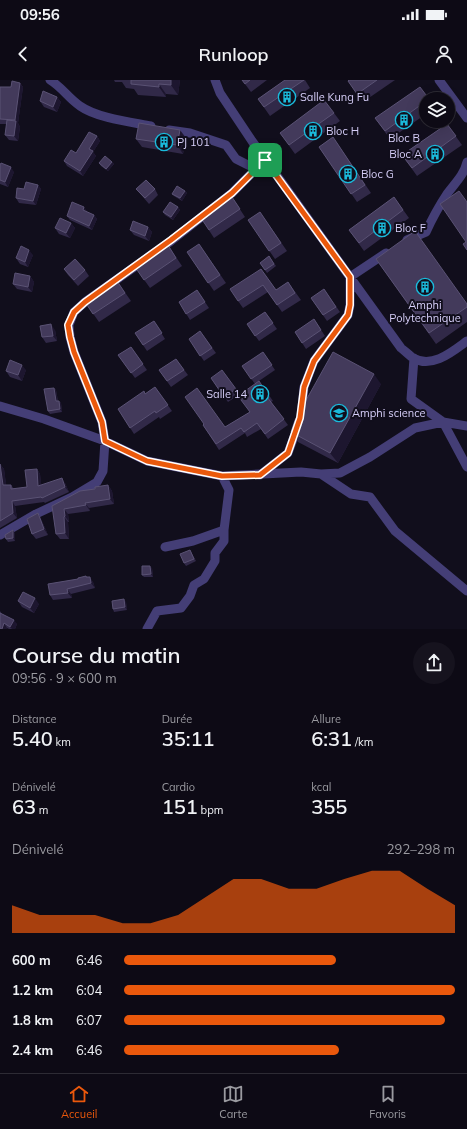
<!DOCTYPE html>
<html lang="fr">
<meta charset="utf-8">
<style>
:root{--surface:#0d0a15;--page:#16131e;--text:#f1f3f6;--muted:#9a9aa0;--line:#2d2b34;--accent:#ea580c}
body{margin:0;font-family:Mulish,sans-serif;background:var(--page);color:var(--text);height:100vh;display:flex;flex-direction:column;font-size:15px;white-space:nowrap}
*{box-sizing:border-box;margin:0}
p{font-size:13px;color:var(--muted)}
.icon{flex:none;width:22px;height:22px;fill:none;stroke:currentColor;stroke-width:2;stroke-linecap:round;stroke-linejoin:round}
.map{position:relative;height:549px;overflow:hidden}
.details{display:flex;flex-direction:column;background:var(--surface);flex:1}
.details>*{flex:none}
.fabs{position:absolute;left:419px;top:12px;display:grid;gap:8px}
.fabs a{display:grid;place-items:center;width:36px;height:36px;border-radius:50%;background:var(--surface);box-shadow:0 4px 16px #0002,0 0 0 1px var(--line);font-size:20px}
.pin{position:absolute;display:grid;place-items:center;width:34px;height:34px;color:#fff;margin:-17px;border-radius:8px;box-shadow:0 2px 6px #0006}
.round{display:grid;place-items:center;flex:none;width:42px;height:42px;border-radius:21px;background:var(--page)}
.overview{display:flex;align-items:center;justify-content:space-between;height:68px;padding:0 12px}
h1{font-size:22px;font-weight:600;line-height:30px}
.stats{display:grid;grid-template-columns:repeat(3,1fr);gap:6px;height:68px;padding:4px 12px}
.stats div{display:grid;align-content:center}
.stats b{font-size:20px;font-weight:600}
.stats small{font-size:11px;font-weight:400}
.stats p{font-size:11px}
.chart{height:112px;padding:8px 12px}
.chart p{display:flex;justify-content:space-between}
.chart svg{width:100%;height:72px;margin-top:4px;fill:var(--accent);opacity:.7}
ul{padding:0 12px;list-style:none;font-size:13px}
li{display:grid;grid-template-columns:64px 48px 1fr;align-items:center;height:30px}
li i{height:10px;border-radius:5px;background:var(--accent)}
.status{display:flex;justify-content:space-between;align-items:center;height:28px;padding:0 20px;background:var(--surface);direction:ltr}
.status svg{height:11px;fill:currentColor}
header{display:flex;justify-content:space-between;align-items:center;height:52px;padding:0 12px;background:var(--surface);font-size:18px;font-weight:600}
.tab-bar{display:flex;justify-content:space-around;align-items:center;height:56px;border-top:1px solid var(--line);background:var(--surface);font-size:11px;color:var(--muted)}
.tab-bar a{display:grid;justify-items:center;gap:2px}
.tab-bar .selected{color:var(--accent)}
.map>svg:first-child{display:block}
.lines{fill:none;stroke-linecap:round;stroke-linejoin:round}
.minor{stroke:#443e76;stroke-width:9}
.wall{fill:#312948}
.shaded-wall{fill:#1d162f}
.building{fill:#433a5b;stroke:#5a5274}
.route-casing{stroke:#fff;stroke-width:8}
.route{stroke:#ea580c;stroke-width:5}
.labels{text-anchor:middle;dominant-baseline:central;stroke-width:4;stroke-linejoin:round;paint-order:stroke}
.poi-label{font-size:11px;fill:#d7cff9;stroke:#110e1c;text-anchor:start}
</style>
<div class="status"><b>09:56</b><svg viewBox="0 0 49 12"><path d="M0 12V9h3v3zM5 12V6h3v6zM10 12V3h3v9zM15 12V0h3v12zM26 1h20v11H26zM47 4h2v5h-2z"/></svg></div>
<header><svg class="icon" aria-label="back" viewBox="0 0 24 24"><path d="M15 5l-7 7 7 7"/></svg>Runloop<svg class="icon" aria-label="person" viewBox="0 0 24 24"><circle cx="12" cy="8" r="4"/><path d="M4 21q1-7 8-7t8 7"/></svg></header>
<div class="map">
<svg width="467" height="549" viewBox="0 0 467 549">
<rect width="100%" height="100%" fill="#110e1c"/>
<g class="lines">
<path class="minor" d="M50,0C63,8 68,18 80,26C97,38 130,42 151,46
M215,0L220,13L252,61L401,268C405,271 409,275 413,278C432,289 452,272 467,261
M439,0L467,38
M169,50L190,53L226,65L236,79L256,89L260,85
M407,160L426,152C432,139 439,126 447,114C455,103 464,95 467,82
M414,278L411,319L443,342L467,387
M0,326L44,339L105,361L147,381L222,396L301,392L321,394L340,393L370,377L415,348L443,342L467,346
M321,394L351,414L370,417L395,451L467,511
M260,395L288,373L301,338L304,307L314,281L348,235L350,225V197L386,173
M0,455L36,434L72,417L97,402L103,391L105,361L102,342L74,272L70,257L69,245L74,232L85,222L171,161L232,113L256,89
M165,467L193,461L224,450L229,410L222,396
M147,549L157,531L181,528L190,516L194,505L204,499L215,481V473L224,461V450"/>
</g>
<path class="wall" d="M114,0H180L178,15L166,14V17L138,15L134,9L126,8L122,2H115Z
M242,0H267L251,12Z
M285,0H305L310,8L270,36L258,19Z
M349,0H395L363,22L348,1Z
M20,3L23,7L18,43L20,47L18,61L9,60L5,55L7,44H0V7H11Z
M57,17L61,22L57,32L44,27L40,21Z
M426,19V34L390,59L375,38Z
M334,33L340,41L295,74L280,53Z
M447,44L462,65L417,96L402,75Z
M97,56L100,61L93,72L96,76L83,96L67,86L64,81L76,73Z
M333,57L371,113L357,122L319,67Z
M186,58L183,74L142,67L136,59Z
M112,82L114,84L108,91L101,86L99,83Z
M0,85L14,92L8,107L0,104Z
M38,105L41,109L36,125L19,123L16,118Z
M136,109H155L158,115L149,124Z
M185,111L187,113L182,121L174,116L172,114Z
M232,117L245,137L214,158L201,138Z
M394,117L409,138L364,171L349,150Z
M178,127L180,130L173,140L165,135L163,132Z
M87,131V132L94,135L97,139L92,150L70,140L67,136Z
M260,132L287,171L275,179L248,140Z
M71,143L75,148L70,158L59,154L55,148Z
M148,147L152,152L149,161L134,155L130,150Z
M199,164L226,203L214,211L187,172Z
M168,165L182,186L150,208L135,187Z
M33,175L28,187L20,184L16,178Z
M269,176L276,186L267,193L260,183Z
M376,179L467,224V242L436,264Z
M64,189L85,190L89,196L78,206L68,195Z
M261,189L276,210L288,202L301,220L282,232L268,212L243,228L238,221Z
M30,196L34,202L32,212L17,209L13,204Z
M117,201L131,221L99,242L85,222Z
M324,209L340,232L327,241L311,218Z
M197,210L209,228L190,240L179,222Z
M265,232L277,249L259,261L247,244Z
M314,239L325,256L306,269L295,252Z
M154,241L165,259L147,271L135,253Z
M55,250L57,261L46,263L42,257Z
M200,251L216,273L204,281L189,259Z
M131,267L147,290L135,298L118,275Z
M263,272L275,290L259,301L273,321L271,322L288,345L268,359L261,349L247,357L245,353L219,370L203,345L225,347L250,332L255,304L242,286Z
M176,279L188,295L171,307L159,290Z
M26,290L22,301L10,297L6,291Z
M211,298L236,309L240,314L228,322Z
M381,304L338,383L298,362L291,352Z
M155,307L172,331L160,339L159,337L134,354L118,329L145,314Z
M54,308L56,310L58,321H59L61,323L62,332L50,334L48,331Z
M0,384L4,389L6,405H11L14,409L27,407L37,389L40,394L41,405L65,403L69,412L45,423L44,422L15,426L17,438L0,448Z
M108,405L112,411L114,424L89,428L90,431L68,434L69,442H68L69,459H60L56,454L52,426L95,409Z
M38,433L41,439L48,455L36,459L32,454Z
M15,453V461L8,462L6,459Z
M190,470L196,481L186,486L184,483Z
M152,488L153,497H144L142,495Z
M86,496L93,502L95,508L71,514L72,518L53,520L50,515L78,499Z
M18,521L39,524L34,533L22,527Z
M126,522L127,530L114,532L113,529Z
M0,531L2,534L17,544L15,549H9L7,548L0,549Z"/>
<path class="shaded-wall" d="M171,0H180L178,15L171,5Z
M20,3L23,7L18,43L20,47L18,61L14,56L16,42L15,40Z
M159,4L166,14V17L159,7Z
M57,17L61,22L57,32L53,27Z
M180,50L186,58L183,74L177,65Z
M97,56L100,61L93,72L96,76L83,96L80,91L89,69Z
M112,82L114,84L108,91L106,89Z
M11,87L14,92L8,107L5,102Z
M38,105L41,109L36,125L33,121Z
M185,111L187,113L182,121L180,118Z
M84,127L87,131L86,135L83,130Z
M178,127L180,130L173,140L171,137Z
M94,135L97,139L92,150L89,146Z
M71,143L75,148L70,158L66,153Z
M148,147L152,152L149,161L145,156Z
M29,170L33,175L28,187L25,182Z
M30,196L34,202L32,212L28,207Z
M51,244L55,250L57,261L53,256Z
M22,285L26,290L22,301L18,295Z
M374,294L381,304L338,383L330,373Z
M54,308L56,310L58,324L56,321Z
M59,321L61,323L62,332L60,329Z
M0,384L4,389L7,410L3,405Z
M37,389L40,394L42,411L38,406Z
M62,398L65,403L69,412L65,407Z
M108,405L112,411L114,424L110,419Z
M12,421L15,426L17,438L13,433Z
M85,423L89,428L90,431L86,425Z
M64,429L68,434L69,442L65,436Z
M38,433L41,439L48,455L44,449Z
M64,437L68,442L69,459L65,453Z
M13,450L15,453V461L13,458Z
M150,486L152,488L153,497L151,494Z
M90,497L93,502L95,508L91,503Z
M67,509L71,514L72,518L68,513Z
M35,518L39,524L34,533L30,528Z
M124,519L126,522L127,530L125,527Z
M14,540L17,544L15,549H12L10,547Z
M4,543L7,548V549H2Z"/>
<path class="building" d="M131,0H171V5L159,4V7L131,4Z
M242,0H250L245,4Z
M285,0H304L264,27L258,19Z
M349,0H377L357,14L348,1Z
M12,1L20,3L15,40L0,39V7H11Z
M420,7L429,19H426V21L385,51L375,38Z
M43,11L57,17L53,27L40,21Z
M324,20L334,33L289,65L280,53Z
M7,40L16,41L14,56L5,55Z
M139,43L180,50L177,65L136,59Z
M447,44L456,56L412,88L402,75Z
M89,52L97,56L89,69L93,71L80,91L64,81L71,70L76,73Z
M333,57L365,105L351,114L319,67Z
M105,76L112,82L106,89L99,83Z
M1,83L11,87L5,102L0,100V85Z
M146,100L155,109L145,118L136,109Z
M26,102L38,105L33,121L16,118L17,108L24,109Z
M177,106L185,111L180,118L172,114Z
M459,111L467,122V170L463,164L466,162L440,124Z
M232,117L240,129L209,150L201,138Z
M394,117L403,130L359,163L349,150Z
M72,122L84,127L83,130L94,135L89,146L67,136Z
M170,122L178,127L171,137L163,132Z
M260,132L281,163L269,171L248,140Z
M60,138L71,143L66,153L55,148Z
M133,141L148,147L145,156L130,150Z
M415,151L467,224V227L429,253L376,179Z
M199,164L220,195L208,203L187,172Z
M168,165L176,178L144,200L135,187Z
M21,166L29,170L25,182L16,178Z
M269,176L274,184L265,190L260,183Z
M75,179L85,190L74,200L64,189Z
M261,189L276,210L288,202L295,213L277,225L263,205L238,221L230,209Z
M15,193L30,196L28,207L13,204Z
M117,201L125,213L93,234L85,222Z
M324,209L336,227L323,235L311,218Z
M197,210L205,222L186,234L179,222Z
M265,232L273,243L255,256L247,244Z
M314,239L321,250L302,263L295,252Z
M154,241L162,253L143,265L135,253Z
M51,244L53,256L42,257L40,246Z
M200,251L212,268L200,276L189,259Z
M131,267L143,284L131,293L118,275Z
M263,272L272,285L251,299L242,286Z
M333,272L374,294L330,373L291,352L295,340Z
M176,279L184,290L167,301L159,290Z
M10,280L22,285L18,295L6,291Z
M222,290L236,309L224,317L211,298Z
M259,301L269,316L267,317L284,339L265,354L257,343L244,352L241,348L216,364L203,345L204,344L185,317L197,308L225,347L250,332L238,316Z
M155,307L168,325L156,333L155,331L130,348L118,329L144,311L145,314Z
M54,308L56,321H59L60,329L48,331L44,309Z
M0,384L3,405H11V409L27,407L25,390L37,389L38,406L62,398L65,407L42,418L41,417L12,421L13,433L0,441Z
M108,405L110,419L85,423L86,425L64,429L65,436L64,437L65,453L56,454L52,426L80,411L95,409V407Z
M38,433L44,449L32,454L27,439Z
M13,450V458L6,459L5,455Z
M190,470L194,479L184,483L180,474Z
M142,486H150L151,494L142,495Z
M86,496V497H90L91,503L67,509L68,513L50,515L48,504L78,499V498Z
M23,512L35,518L30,528L18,521Z
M124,519L125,527L113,529L112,521Z
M0,533L14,540L10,547L4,543L2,549H0Z"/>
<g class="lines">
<defs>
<path id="route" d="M265,80L350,197V225L348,235L314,281L304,307L300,338L288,373L260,395L222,396L147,381L105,361L102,342L74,272L70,257L68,245L74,232L85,222L171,160L232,113Z"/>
</defs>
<use href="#route" class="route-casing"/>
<use href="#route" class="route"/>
</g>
<defs>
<symbol id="building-ring" viewBox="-11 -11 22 22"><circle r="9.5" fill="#110e1c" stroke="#1abadb" stroke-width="1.5"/><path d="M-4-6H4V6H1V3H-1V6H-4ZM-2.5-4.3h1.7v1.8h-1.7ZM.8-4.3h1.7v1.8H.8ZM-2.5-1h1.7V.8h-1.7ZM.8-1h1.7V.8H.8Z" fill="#1abadb"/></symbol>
<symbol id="university-ring" viewBox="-11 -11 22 22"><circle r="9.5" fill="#110e1c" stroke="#1abadb" stroke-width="1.5"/><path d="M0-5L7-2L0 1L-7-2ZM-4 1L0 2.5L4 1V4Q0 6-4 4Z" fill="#1abadb"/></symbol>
</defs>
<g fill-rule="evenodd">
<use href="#building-ring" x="277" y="7" width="20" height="20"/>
<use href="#building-ring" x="394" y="30" width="20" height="20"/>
<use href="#building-ring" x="303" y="41" width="20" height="20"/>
<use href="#building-ring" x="154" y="52" width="20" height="20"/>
<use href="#building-ring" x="425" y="64" width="20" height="20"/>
<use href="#building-ring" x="338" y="84" width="20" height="20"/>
<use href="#building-ring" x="372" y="138" width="20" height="20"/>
<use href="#building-ring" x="415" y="197" width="20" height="20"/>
<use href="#building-ring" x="250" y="304" width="20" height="20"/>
<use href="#university-ring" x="329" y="323" width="20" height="20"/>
</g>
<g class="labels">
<g class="poi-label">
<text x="300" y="17">Salle Kung Fu</text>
<text x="326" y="51">Bloc H</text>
<text x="404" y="58" text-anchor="middle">Bloc B</text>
<text x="177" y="62">PJ 101</text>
<text x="422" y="74" text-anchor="end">Bloc A</text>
<text x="361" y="94">Bloc G</text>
<text x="395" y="148">Bloc F</text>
<text x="425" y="225" text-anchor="middle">Amphi<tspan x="425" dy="13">Polytechnique</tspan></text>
<text x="247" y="314" text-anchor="end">Salle 14</text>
<text x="352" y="333">Amphi science</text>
</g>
</g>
</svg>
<div class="fabs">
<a><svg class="icon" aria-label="layers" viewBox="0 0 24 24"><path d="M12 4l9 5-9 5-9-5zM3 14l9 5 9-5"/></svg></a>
</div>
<div class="pin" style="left:265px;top:80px;background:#1e9e55"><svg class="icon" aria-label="arrive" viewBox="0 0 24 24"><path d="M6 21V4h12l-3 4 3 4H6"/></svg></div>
</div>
<section class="details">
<div class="overview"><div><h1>Course du matin</h1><p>09:56 · 9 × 600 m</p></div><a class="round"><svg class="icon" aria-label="share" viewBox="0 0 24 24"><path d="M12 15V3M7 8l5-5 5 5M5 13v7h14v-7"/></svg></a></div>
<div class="stats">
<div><p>Distance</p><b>5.40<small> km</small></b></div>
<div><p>Durée</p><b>35:11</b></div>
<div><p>Allure</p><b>6:31<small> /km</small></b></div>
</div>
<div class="stats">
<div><p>Dénivelé</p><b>63<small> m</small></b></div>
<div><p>Cardio</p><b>151<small> bpm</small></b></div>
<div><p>kcal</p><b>355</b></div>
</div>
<div class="chart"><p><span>Dénivelé</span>292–298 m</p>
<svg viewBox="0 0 160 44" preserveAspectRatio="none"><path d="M0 44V27L10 33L20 33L30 33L40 38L50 38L60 33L70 22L80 11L90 11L100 17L110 17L120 11L130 6L140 6L150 17L160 27V44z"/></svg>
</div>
<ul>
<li><b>600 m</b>6:46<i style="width:64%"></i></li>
<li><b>1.2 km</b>6:04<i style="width:100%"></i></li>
<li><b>1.8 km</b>6:07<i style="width:97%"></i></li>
<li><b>2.4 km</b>6:46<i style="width:65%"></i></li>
</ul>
</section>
<nav class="tab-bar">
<a class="selected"><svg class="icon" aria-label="home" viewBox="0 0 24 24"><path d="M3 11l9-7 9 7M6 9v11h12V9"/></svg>Accueil</a>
<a><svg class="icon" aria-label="map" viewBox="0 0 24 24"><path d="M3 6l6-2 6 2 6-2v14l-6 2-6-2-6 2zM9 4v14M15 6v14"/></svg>Carte</a>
<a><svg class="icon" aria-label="saved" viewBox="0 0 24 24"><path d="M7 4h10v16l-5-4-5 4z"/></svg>Favoris</a>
</nav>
